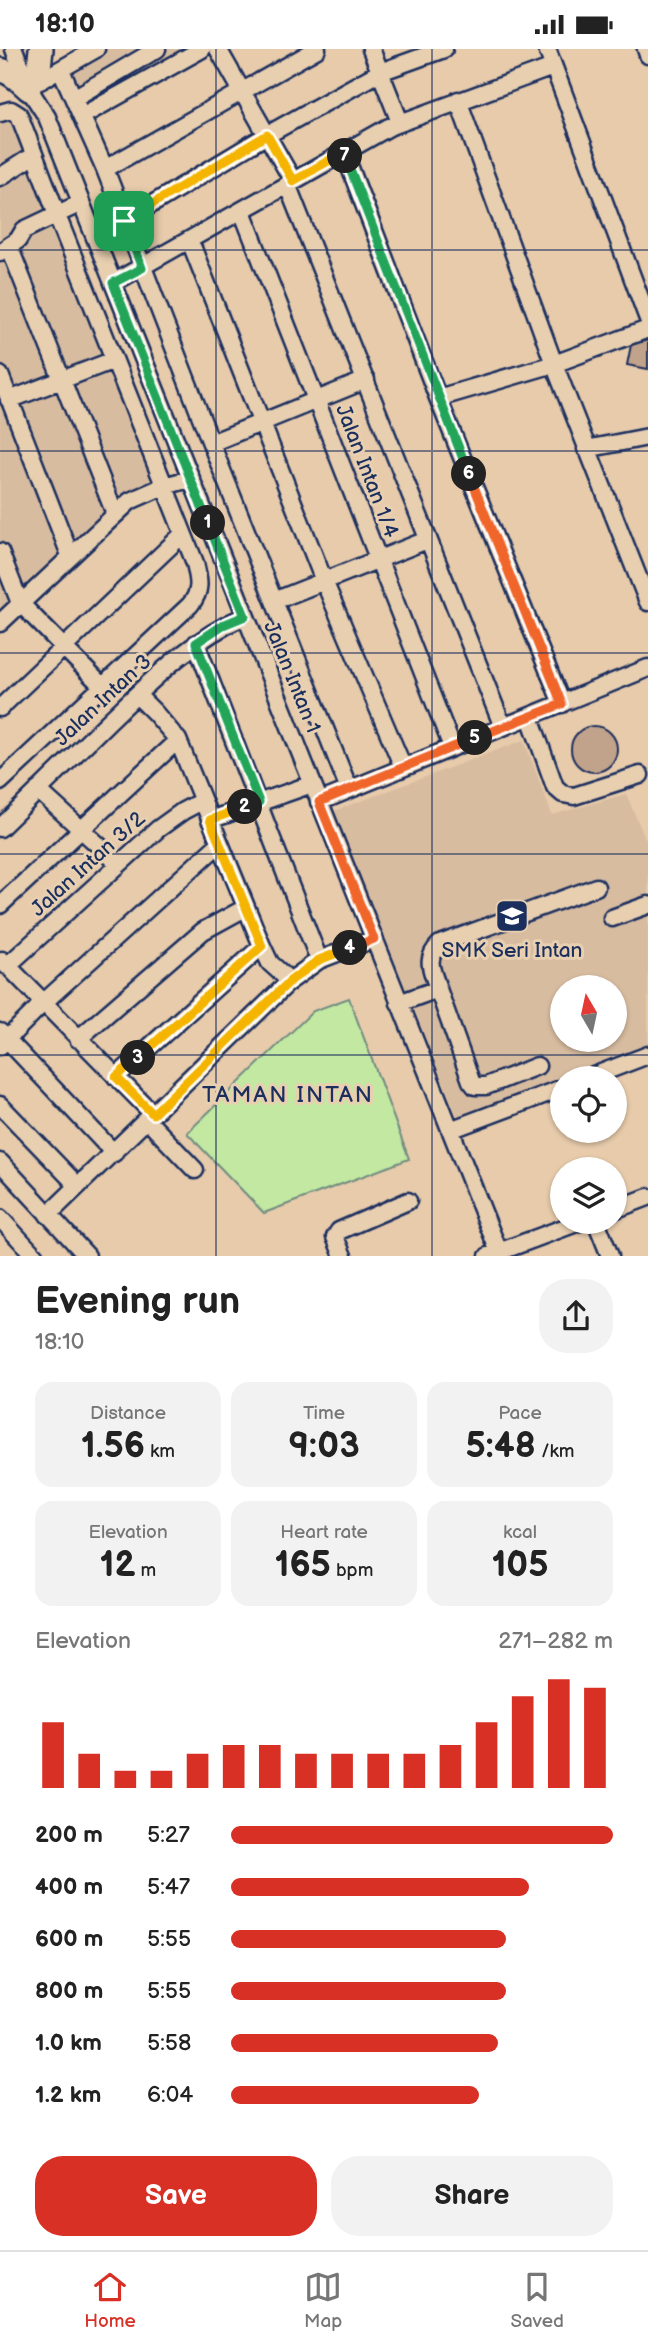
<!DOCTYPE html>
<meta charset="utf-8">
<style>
:root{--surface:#fff;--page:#f2f2f2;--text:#222;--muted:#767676;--line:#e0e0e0;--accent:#d93025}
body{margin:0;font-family:"Balsamiq Sans",sans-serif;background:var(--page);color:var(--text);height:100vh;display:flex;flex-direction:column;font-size:26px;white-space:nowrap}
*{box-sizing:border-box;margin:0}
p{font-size:23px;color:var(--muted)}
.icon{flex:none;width:38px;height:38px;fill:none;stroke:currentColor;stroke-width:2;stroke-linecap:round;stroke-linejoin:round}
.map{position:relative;height:1207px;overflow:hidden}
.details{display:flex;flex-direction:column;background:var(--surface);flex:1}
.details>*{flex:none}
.needle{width:46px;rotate:351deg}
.fabs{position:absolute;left:550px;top:926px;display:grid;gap:14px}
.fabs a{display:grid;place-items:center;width:77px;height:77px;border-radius:50%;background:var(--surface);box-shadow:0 2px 5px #0004;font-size:35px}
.pin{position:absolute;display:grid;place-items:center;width:60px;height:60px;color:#fff;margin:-30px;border-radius:14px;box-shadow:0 4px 10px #0006}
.km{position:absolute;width:35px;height:35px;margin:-18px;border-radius:50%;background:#222;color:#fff;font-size:19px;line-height:35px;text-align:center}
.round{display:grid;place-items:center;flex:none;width:74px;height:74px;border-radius:28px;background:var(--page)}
.head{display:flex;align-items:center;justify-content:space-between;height:119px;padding:0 35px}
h1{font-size:38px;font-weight:700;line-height:52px}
.stats{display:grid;grid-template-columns:repeat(3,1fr);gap:10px;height:119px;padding:7px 35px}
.stats div{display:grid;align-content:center;border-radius:18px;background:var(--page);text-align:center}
.stats b{font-size:35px;font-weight:700}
.stats small{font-size:19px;font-weight:400}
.stats p{font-size:19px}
.chart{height:196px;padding:14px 35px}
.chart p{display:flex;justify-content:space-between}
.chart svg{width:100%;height:126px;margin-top:7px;stroke:var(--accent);stroke-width:6}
.action{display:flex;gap:14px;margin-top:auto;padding:14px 35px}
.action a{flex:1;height:80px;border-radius:28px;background:var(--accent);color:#fff;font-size:28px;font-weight:700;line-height:80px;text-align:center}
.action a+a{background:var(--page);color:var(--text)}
ul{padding:0 35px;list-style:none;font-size:23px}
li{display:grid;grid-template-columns:112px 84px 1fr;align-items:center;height:52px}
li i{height:18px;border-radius:9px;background:var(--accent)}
.status{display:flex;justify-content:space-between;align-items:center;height:49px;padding:0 35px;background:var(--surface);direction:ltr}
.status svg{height:19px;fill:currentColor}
.menu{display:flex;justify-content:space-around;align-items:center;height:98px;border-top:2px solid var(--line);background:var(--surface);font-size:19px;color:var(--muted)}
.menu a{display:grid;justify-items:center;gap:4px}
.menu .on{color:var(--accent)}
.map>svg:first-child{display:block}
.built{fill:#d8bca0;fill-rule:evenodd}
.green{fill:#c3e8a2;stroke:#6f8c80;stroke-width:2}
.building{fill:#c1a28b;stroke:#1b2f5e;stroke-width:2}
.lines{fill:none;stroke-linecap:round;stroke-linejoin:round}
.minor-casing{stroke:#1b2f5e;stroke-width:21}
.highway-casing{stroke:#1b2f5e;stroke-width:28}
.minor{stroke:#e8cfb0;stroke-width:16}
.highway{stroke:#e8cfb0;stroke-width:23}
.split-1-casing{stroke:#fff;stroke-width:14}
.split-2-casing{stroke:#fff;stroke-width:14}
.split-3-casing{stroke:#fff;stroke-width:14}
.split-4-casing{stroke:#fff;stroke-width:14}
.split-5-casing{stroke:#fff;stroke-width:14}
.split-6-casing{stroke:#fff;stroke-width:14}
.split-7-casing{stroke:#fff;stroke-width:14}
.split-8-casing{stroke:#fff;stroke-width:14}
.split-1{stroke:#22a559;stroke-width:9}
.split-2{stroke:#22a559;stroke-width:9}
.split-3{stroke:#f5b400;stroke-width:9}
.split-4{stroke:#f5b400;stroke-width:9}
.split-5{stroke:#f0652b;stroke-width:9}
.split-6{stroke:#f0652b;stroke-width:9}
.split-7{stroke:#22a559;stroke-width:9}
.split-8{stroke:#f5b400;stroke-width:9}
.grid{fill:none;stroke:#1b2f5e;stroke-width:2;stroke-opacity:0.55}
.labels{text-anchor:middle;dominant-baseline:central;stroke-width:6;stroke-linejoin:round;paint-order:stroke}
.street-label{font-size:21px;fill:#1b2f5e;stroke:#e8cfb0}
.poi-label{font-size:21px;fill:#1b2f5e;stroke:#e8cfb0}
.neighbourhood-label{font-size:23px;letter-spacing:2px;fill:#1b2f5e;stroke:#e8cfb0}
</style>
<div class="status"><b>18:10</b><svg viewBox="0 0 49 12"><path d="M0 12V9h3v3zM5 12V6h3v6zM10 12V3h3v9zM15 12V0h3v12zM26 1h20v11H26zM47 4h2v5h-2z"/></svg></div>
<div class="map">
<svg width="648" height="1207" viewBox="0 0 648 1207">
<rect width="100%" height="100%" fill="#e7cbab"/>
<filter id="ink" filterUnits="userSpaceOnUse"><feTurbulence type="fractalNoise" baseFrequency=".0143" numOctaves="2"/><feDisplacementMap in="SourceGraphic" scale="14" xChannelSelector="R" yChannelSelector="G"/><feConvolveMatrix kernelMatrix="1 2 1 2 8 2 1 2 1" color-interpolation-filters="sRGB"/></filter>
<g filter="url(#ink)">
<path class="built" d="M104,0H207L87,67L67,22Z
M6,56L170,440L132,456L0,580V59Z
M524,691L552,766L626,745L648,796V995L458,1069L334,762ZM562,938H614V990H562Z"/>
<path class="green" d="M349,949L409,1110L264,1164L187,1084L313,962Z"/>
<path class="building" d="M648,291V320L627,316L631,296Z
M571 700a23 23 0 1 1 46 0a23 23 0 1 1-46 0Z"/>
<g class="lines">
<defs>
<path id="minor" d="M14,0L29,40L47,68L499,1203
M218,0L293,132
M371,0L400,73
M547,0L648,270
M646,0L648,6
M61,21L105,120L211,394L349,740
M40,32L96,0
M74,49L157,0
M458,51L554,315L648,553
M0,64L11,61L19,66L57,165
M82,67L202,0
M344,103L438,349L562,655
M105,120L317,0
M0,128L34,106
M287,135L503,678
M242,162L452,698
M124,172L267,86L380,23L444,0
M190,192L324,532L403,718
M9,197L115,465
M0,203L18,191L24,181L81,154
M113,234L389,78L553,18
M0,326L70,506
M438,349L554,315L648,280
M9,351L114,311
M211,394L366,331
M586,400L648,388
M0,503L20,554L102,637
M274,552L427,491
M0,574L130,452L164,437L190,430
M196,594L319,911
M137,646L155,664L178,691L262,897L270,914L290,932
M0,659L183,485
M530,668L555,738L563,745L574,747L640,726
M0,733L190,556C202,542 199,531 195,514L60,174
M38,741L118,814
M319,753L648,619
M210,771L312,735
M0,779C36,744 71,709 107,674C149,634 191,590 245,567
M0,856L178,691
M612,869L648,856
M2,911L153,1065
M7,917L158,780L183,762L202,752
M438,940C432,920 424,911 440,895L596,838
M399,954L438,940L471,1032L475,1037H486L537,1017
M0,983L114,1104
M78,990L203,882L245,859
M0,997L43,954L219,795
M116,1028L262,897
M588,1029L648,1006
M0,1056L78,1137
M147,1071L195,1121
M450,1081L562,1039
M0,1113L87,1207
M614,1161L648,1148
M48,1166L290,932L319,911L374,890
M0,1169L35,1207
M596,1172L610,1207
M343,1207L335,1188L339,1182L408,1152
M488,1207L582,1172"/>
<path id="highway" d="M0,21C12,23 20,32 29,40
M38,28L41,0"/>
</defs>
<use href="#minor" class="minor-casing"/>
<use href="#highway" class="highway-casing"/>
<use href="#minor" class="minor"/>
<use href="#highway" class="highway"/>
</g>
</g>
<g class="lines" filter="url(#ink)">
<defs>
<path id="split-1" d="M124,172L142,219L113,234L208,474"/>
<path id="split-2" d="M208,474L245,567L223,576L196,594L259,753L245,758"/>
<path id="split-3" d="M138,1009L262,897L210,771L245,758"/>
<path id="split-4" d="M138,1009L116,1028L153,1065L290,932L319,911L350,899"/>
<path id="split-5" d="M350,899L374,890L319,753L475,689"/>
<path id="split-6" d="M469,425L562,655L475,689"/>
<path id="split-7" d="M345,107L469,425"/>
<path id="split-8" d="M124,172L267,86L293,132L344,103L345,107"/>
</defs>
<use href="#split-1" class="split-1-casing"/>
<use href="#split-2" class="split-2-casing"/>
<use href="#split-3" class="split-3-casing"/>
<use href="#split-4" class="split-4-casing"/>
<use href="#split-5" class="split-5-casing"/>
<use href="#split-6" class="split-6-casing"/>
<use href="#split-7" class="split-7-casing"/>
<use href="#split-8" class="split-8-casing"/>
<use href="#split-1" class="split-1"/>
<use href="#split-2" class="split-2"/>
<use href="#split-3" class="split-3"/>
<use href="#split-4" class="split-4"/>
<use href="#split-5" class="split-5"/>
<use href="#split-6" class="split-6"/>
<use href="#split-7" class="split-7"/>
<use href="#split-8" class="split-8"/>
</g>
<path class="grid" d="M216,0V1207M432,0V1207M0,201H648M0,402H648M0,604H648M0,805H648M0,1006H648"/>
<defs>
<symbol id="school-square" viewBox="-11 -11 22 22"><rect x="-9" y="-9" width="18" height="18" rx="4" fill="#1b2f5e" stroke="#e8cfb0"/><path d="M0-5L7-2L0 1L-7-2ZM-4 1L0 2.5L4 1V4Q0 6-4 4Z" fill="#fff"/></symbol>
</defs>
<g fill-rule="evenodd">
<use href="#school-square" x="493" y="848" width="38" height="38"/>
</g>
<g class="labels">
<g class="street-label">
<text transform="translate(367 422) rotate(69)">Jalan Intan 1/4</text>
<text transform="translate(292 628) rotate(68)">Jalan Intan 1</text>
<text transform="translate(103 651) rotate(-43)">Jalan Intan 3</text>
<text transform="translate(88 815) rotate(-42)">Jalan Intan 3/2</text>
</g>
<g class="poi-label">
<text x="512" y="901">SMK Seri Intan</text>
</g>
<g class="neighbourhood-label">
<text x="288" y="1046">TAMAN INTAN</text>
</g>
</g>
</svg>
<div class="fabs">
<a><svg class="needle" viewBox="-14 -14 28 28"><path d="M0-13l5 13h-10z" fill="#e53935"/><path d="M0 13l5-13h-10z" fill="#767676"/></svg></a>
<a><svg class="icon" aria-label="locate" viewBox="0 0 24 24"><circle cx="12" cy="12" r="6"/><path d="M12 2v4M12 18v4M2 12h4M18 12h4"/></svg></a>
<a><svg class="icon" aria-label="layers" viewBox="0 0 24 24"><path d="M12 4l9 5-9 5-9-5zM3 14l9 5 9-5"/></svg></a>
</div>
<div class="pin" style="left:124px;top:172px;background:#1e9e55"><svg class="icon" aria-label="arrive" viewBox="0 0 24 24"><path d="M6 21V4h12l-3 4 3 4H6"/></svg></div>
<b class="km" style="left:208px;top:474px">1</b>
<b class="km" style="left:245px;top:758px">2</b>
<b class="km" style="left:138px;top:1009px">3</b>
<b class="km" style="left:350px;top:899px">4</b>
<b class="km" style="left:475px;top:689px">5</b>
<b class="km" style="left:469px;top:425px">6</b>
<b class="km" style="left:345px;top:107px">7</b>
</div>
<section class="details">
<div class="head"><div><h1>Evening run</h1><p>18:10</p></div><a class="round"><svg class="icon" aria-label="share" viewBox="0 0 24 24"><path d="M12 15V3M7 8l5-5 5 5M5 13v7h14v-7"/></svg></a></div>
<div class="stats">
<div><p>Distance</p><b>1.56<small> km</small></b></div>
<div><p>Time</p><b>9:03</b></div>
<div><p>Pace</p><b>5:48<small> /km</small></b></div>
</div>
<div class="stats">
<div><p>Elevation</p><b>12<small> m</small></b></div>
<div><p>Heart rate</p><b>165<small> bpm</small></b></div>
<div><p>kcal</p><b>105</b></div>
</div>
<div class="chart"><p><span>Elevation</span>271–282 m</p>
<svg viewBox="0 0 160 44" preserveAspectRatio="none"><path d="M5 44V21M15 44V32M25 44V38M35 44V38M45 44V32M55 44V29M65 44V29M75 44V32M85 44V32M95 44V32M105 44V32M115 44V29M125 44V21M135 44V12M145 44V6M155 44V9"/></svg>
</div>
<ul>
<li><b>200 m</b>5:27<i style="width:100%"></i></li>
<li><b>400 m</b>5:47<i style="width:78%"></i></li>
<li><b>600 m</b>5:55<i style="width:72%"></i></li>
<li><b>800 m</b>5:55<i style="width:72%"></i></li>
<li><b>1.0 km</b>5:58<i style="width:70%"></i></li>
<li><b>1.2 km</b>6:04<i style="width:65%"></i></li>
</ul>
<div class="action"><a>Save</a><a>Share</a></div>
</section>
<nav class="menu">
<a class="on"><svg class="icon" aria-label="home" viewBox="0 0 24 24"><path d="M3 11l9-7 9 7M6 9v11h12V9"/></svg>Home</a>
<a><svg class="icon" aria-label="map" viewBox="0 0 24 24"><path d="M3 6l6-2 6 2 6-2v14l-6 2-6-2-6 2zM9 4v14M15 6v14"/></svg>Map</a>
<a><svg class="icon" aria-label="saved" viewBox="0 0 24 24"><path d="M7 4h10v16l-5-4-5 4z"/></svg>Saved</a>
</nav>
